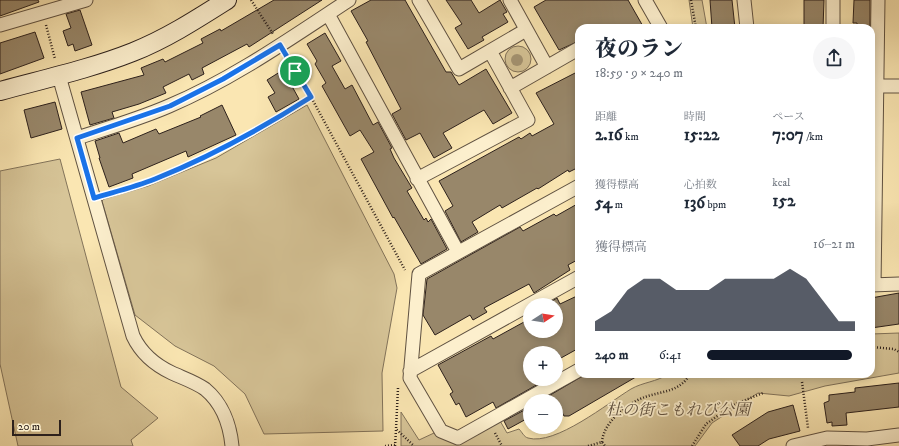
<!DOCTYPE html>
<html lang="ja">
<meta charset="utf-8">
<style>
:root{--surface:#fff;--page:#f6f6f7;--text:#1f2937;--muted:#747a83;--accent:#111827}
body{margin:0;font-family:"IM FELL DW Pica","Noto Serif JP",serif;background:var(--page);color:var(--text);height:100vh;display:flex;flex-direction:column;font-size:15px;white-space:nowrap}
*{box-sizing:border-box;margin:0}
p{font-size:13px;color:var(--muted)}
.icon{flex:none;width:22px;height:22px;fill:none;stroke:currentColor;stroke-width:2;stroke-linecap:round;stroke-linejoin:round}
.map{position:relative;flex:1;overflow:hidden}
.side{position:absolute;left:575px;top:24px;width:300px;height:354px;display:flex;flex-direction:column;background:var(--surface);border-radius:12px;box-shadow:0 2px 10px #0003}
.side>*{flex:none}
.needle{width:26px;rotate:78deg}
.tools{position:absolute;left:523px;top:298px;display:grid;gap:8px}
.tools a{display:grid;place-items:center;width:40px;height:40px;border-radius:50%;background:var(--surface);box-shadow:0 2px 10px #0003;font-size:20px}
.scale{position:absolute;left:12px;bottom:10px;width:49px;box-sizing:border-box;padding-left:4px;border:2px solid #2d211c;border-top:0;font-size:11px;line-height:14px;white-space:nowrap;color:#2d211c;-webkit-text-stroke:3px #fcefcd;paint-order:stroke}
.pin{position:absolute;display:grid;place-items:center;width:34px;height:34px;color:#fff;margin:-17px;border:2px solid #fff;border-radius:50%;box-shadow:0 1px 4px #0007}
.round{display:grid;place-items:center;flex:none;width:42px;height:42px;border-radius:21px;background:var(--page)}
.headline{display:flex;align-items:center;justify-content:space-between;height:68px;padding:0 20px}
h1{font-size:22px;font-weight:800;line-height:30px}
.stats{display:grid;grid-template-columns:repeat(3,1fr);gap:6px;height:68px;padding:4px 20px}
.stats div{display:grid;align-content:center}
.stats b{font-size:17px;font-weight:800}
.stats small{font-size:11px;font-weight:400}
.stats p{font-size:11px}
.chart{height:112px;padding:8px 20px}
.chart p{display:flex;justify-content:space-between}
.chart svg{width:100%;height:72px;margin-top:4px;fill:var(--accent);opacity:.7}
ul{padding:0 20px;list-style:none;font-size:13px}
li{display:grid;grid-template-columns:64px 48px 1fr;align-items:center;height:30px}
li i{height:10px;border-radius:5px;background:var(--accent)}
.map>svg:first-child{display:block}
.green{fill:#d7c598;stroke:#82735a}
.building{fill:#98876a;stroke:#2d211c}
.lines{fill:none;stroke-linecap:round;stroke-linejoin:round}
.street-casing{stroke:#605242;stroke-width:15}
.secondary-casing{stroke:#2d211c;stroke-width:20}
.path{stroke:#2d211c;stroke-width:2.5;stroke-dasharray:1 2;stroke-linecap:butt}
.street{stroke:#fcefcd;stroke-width:13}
.secondary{stroke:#fcefcd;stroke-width:18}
.tree{fill:#a59574}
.route-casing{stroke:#fff;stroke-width:8}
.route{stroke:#1a73e8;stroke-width:5}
.labels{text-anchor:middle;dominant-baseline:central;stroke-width:3.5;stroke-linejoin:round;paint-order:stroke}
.park-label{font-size:16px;font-style:italic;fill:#605241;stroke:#fcefcd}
</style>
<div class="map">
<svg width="899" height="446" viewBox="0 0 899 446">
<rect width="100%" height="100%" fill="#fae6b2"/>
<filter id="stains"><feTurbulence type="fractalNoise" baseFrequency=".005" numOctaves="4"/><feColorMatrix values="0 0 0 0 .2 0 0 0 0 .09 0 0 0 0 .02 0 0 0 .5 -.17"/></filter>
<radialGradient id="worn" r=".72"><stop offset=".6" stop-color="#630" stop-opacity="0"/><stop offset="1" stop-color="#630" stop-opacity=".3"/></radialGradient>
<path class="green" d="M689,0H702L707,28H693Z
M505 59a13 13 0 1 1 26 0a13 13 0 1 1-26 0Z
M307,105L394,274L397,288L382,373L383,431L264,434L245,394L214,366L175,346L135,315L102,201L104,199L148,186L216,158Z
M60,159L121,387L158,418L131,440L133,446H18L0,364V171Z
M899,333V373L825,386L789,396L758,393L712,423L695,446H401V412L419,440L434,433L457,443L499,419L507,433L519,429C522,432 524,437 528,438C555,446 608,403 631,389C643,382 657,382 668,374H871V334Z"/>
<path class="building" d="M0,0H38L39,2L0,16Z
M274,0H322L249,47L247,44L202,68L204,74L192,80L189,74L163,87L166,93L139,104L112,112L114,118L90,125L81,92L144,75L141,68L163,59L165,62L203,43L201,39L220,29L221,31Z
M371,0H405L446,72H451L459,85L486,69L512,113L493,124L484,110L443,133L452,148L434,158L420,133L406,140L392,114L401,109L366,42L368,41L351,11Z
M446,0H471L479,13L500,0L507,12L503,14L508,22L482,37L484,40L468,49L455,28L462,24Z
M546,0H628L644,28H579V41L559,50L534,7Z
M710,0H732L735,28H712Z
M804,0H824L823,28H804Z
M854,0H870V28H857V23H853Z
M80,10L92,45L75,51L73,44L68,46L63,31L71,28L66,14Z
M35,32L44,58L0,74V43Z
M325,33L341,61L332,66L345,89L352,85L373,125L378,122L392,148L390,149L394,158L412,188L407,191L424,220L426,218L428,222L431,219L447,249L421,264L394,217L393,218L361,159L374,152L360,130L350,136L322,86L326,83L315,64L317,61L307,44Z
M283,70L299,99L276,112L268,97L275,93L267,80Z
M579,71V167L569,172L568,170L538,189L537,188L502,208L500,205L472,222L478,232L461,242L445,211L453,206L439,181L519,137L521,139L530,133L532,136L554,124L536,93Z
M55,102L62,129L31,138L24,110Z
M222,105L236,135L188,157L186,151L132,174L133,178L109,187L99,158H100L95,141L119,133L123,143L156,129L159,134L201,117L200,116Z
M579,203V259L568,265L570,270L534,293L529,284L484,308L487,312L473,320L470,315L435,335L423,315L427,279L520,227L523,231L554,214L556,216Z
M899,293V324L871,328V298Z
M579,295V348L561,358L558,353H530V379H547L496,408L493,402L466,417L459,403L456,405L450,394L453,392L438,365L491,336L493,339L524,322L529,331H556V306L558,305H545L557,298L560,304Z
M586,374H641L569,416H564L556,401H540Z
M899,383V407L846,413L847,425L832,426V422L827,423L824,403L829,401V395L855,392V388Z
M793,405L800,431L769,439L758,446H740L732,435L768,412Z
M530,407V417L508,429L504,421Z"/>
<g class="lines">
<defs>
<path id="street" d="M419,0L459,69L526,30
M510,0L547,67
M645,0L661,28
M744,0L747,28
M328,14L458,252
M0,25L86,0
M833,28V0
M59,76L133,336C141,353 155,365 172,373C183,378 195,382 205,389C222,403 230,425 232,446
M871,86H899
M510,88L578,49L579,52
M77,138C108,128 139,119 169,106C233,79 291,38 349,0
M417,179L528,120L490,51
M579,186L419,274L410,378L441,431L458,438L579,370
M871,285L899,284
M874,285L878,0
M410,371L579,277
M793,446L827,438L867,439L899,435"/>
<path id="secondary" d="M0,91C44,79 90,69 133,52C166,39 197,19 227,0"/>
</defs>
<use href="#street" class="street-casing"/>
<use href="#secondary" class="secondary-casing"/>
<path class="path" d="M251,0L273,34
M691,0L696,28
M46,25L55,59
M287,57L311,97L405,270
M106,194C122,189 138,185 153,179C210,159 261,129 311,97
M871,347L894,349L899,352
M802,382L808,428
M398,388L396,429L414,446
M495,433L502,446
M602,442C603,423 627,403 645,397C662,391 680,392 690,374
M385,446L395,445
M395,446L396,430
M588,446L602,442L605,446
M692,446L706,424L733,405L763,393"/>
<use href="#street" class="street"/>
<use href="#secondary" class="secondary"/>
</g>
<circle class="tree" cx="517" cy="60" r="6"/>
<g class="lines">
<defs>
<path id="route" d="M280,45L311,97C261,129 210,157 155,179C135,187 114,192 94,198L77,138L170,106L223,79Z"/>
</defs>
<use href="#route" class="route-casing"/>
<use href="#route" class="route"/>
</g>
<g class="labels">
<g class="park-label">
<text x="678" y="410">杜の街こもれび公園</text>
</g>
</g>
<rect width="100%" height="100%" filter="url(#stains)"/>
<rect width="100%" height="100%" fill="url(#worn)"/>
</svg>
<div class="tools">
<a><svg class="needle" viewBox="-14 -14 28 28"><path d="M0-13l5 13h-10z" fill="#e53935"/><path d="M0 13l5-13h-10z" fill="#747a83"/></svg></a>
<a>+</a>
<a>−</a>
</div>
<div class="scale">20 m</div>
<div class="pin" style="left:295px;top:71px;background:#1e9e55"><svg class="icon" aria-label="arrive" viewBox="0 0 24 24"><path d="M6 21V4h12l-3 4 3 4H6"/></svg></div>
<section class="side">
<div class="headline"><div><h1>夜のラン</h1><p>18:59 · 9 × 240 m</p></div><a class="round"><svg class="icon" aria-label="share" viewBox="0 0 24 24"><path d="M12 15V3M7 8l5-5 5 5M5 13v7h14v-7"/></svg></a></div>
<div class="stats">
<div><p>距離</p><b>2.16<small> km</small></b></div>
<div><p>時間</p><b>15:22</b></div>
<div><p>ペース</p><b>7:07<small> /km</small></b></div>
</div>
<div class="stats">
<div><p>獲得標高</p><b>54<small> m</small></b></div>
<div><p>心拍数</p><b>136<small> bpm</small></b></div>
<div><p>kcal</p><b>152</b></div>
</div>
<div class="chart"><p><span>獲得標高</span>16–21 m</p>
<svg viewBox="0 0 160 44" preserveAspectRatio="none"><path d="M0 44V38L10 32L20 19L30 12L40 12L50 19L60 19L70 19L80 12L90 12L100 12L110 12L120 6L130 12L140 25L150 38L160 38V44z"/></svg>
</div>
<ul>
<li><b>240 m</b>6:41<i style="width:98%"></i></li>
</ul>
</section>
</div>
